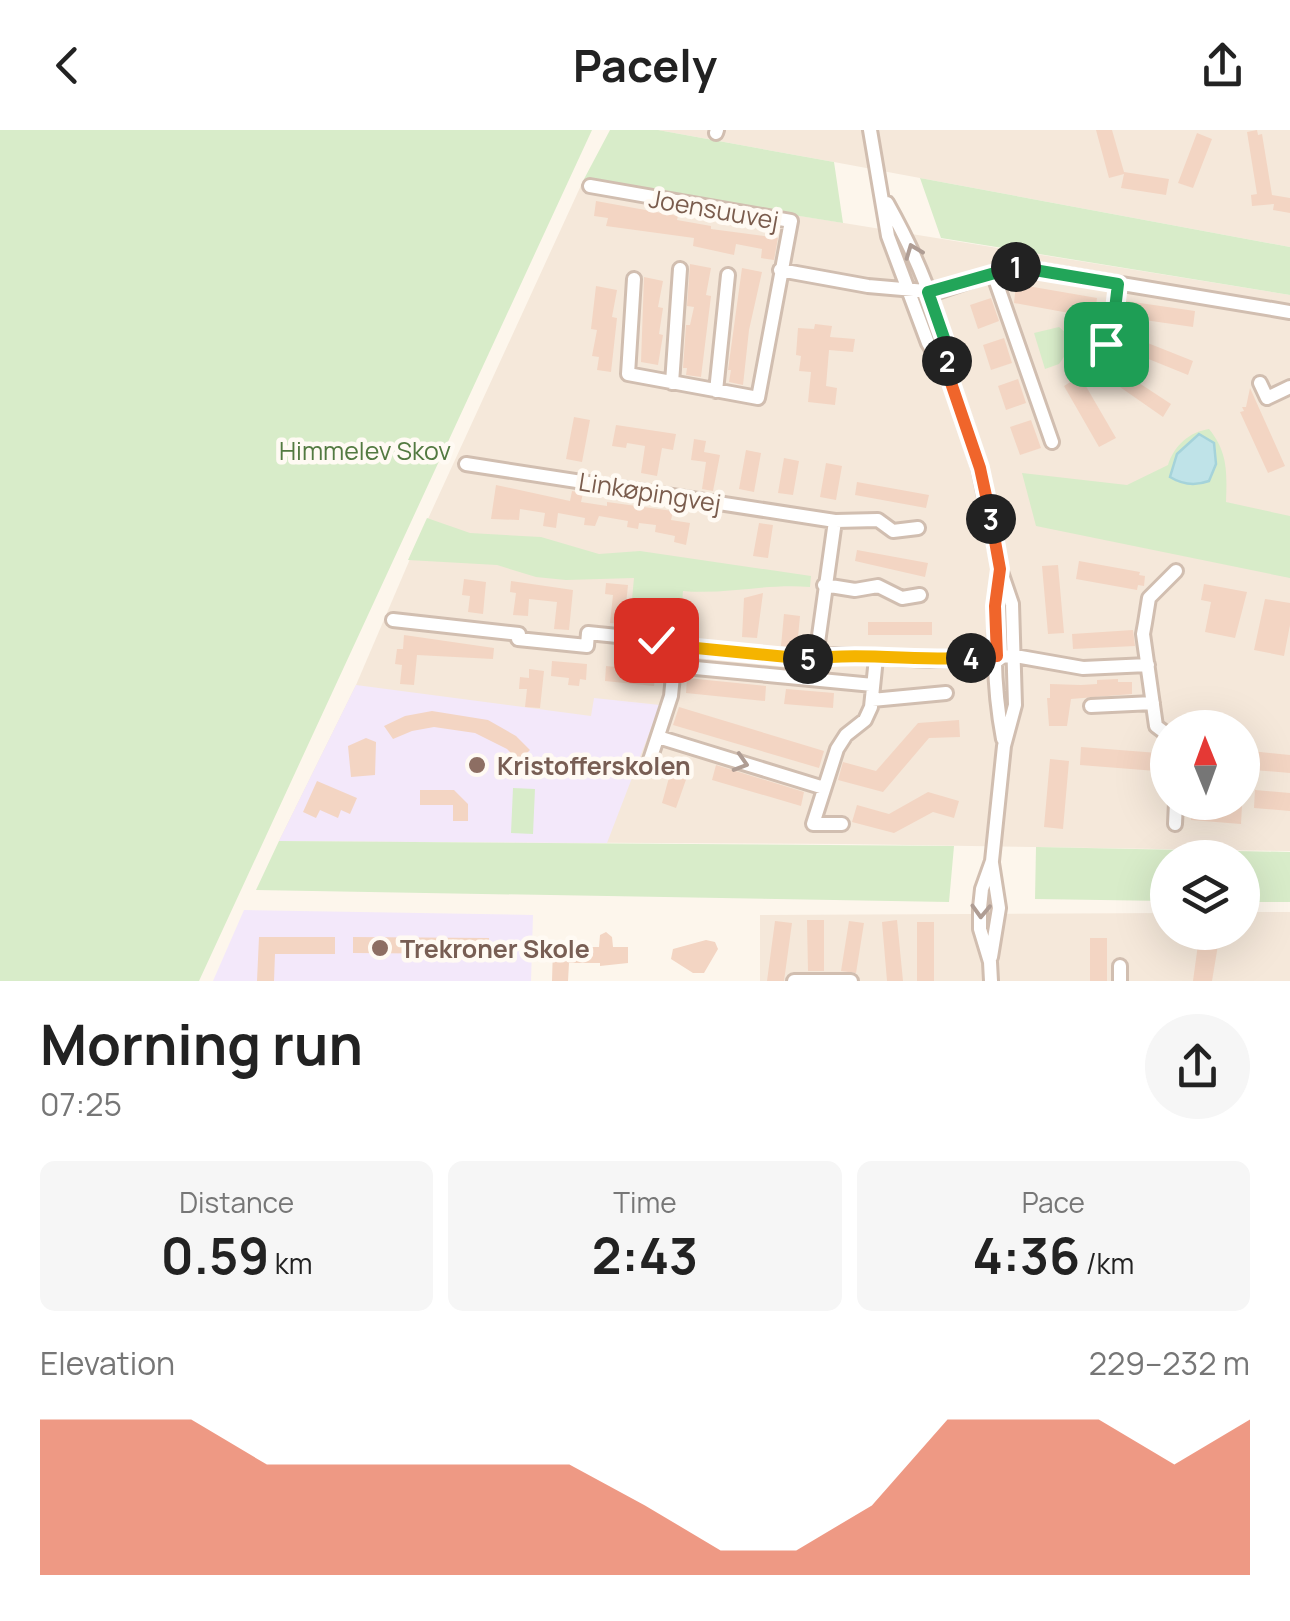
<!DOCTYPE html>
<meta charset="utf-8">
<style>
:root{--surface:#fff;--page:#f6f6f6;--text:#222;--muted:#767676;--accent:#e76f51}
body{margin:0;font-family:Manrope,sans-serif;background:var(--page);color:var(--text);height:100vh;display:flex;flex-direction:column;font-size:38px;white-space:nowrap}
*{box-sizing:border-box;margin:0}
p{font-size:32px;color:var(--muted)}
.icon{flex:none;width:55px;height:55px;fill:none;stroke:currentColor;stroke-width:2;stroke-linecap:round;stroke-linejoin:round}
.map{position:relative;height:851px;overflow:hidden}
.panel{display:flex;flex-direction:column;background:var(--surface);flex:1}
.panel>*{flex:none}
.needle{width:65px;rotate:359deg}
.controls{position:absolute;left:1150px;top:580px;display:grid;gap:20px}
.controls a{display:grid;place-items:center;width:110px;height:110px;border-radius:50%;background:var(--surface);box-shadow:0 10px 40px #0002;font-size:50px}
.pin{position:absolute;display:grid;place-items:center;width:85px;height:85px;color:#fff;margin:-42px;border-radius:20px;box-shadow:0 5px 15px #0006}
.km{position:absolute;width:50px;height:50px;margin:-25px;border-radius:50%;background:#222;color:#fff;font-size:28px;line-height:50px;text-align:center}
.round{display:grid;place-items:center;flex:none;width:105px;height:105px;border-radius:52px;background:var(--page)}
.summary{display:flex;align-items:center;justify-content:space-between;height:170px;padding:0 40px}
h1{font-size:55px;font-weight:700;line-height:75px}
.stats{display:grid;grid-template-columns:repeat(3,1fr);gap:15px;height:170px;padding:10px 40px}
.stats div{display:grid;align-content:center;border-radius:15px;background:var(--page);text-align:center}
.stats b{font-size:50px;font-weight:700}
.stats small{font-size:28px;font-weight:400}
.stats p{font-size:28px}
.chart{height:280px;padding:20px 40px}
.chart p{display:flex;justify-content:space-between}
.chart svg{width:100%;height:180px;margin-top:10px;fill:var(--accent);opacity:.7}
header{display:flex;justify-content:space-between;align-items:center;height:130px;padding:0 40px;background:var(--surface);font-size:45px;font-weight:700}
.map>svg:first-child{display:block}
.residential{fill:#f5e8da;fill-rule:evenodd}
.education{fill:#f3e8fa}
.green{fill:#d8ecc9}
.water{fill:#bfe3e8;stroke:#a5d3da;stroke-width:2.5}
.building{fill:#f3d5c3}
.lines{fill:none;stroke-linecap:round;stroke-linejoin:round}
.minor-casing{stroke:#d1beb0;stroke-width:18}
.minor{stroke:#fff;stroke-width:12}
.oneway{stroke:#af9d94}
.split-1-casing{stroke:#fff;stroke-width:20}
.split-2-casing{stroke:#fff;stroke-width:20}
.split-3-casing{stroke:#fff;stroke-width:20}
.split-4-casing{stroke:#fff;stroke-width:20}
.split-5-casing{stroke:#fff;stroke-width:20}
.split-6-casing{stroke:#fff;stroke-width:20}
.split-1{stroke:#22a559;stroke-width:12}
.split-2{stroke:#22a559;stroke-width:12}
.split-3{stroke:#f0652b;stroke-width:12}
.split-4{stroke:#f0652b;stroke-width:12}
.split-5{stroke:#f5b400;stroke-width:12}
.split-6{stroke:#f5b400;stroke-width:12}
.education-dot{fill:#8d6e63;stroke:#fffaf3;stroke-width:4}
.labels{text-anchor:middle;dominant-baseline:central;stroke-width:9;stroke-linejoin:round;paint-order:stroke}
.street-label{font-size:25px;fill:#7a5c4d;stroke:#fffaf3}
.park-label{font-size:25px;fill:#537a41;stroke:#fffaf3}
.education-label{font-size:25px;font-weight:bold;fill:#785e54;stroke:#fffaf3;text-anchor:start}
</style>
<header><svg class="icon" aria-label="back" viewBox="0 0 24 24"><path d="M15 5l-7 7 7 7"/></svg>Pacely<svg class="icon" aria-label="share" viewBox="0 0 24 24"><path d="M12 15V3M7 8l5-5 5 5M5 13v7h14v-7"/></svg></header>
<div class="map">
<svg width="1290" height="851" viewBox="0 0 1290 851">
<rect width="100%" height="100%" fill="#fdf6ec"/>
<path class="residential" d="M658,0H1290V117L834,32Z
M583,51L1290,165V721L845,714L279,711L356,555L416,415ZM1168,598H1242V672H1168Z
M1243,782H1290V851H760V785L1167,783L1168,802H1242Z"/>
<path class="education" d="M356,555L591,586L594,568L660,575L607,713L279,711Z
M244,780L533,785L531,851H213Z"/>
<path class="green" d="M0,0H592L199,851H0Z
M610,0H658L834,32L843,93L583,51Z
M920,48L1290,117V165L941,108Z
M1059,197L1072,208L1073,214L1059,234L1045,239L1034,203Z
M1209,299C1228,322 1227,343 1226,372L1290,386V448L1036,396L1022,343L1127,355L1168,335C1174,316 1189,302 1209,299Z
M427,388L470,403L541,407L599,424L640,421L811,446L810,457C767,453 726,465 683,461L679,508L629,501L634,448L566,450L536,447L497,435L408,430Z
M513,658L535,659L533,704L511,703Z
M279,711L954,716L949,772L256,760Z
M1036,717L1290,722V772H1243L1242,728H1168L1167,771L1035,769Z"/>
<path class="water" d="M1199,304L1214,313L1216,334L1209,351C1195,356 1183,355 1170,347L1177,324Z"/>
<path class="building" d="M1096,0H1112L1124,42L1169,49L1166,65L1121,58L1124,44L1109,48Z
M1257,0L1258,5L1262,4L1272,65L1290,68V83L1273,80L1274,74L1252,76L1251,65L1257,64L1247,2Z
M1197,3L1212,9L1193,58L1178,53Z
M596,71L678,86L677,90L711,96V99L778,108L774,130L761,128L762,119L736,114L734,125L693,116L694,108L606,96L608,88L594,86Z
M690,134L711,138L706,165L711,166L701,247L686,245L687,238H683L686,195H690L694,177L687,176Z
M742,138L762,142L749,200L743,255L729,252L731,240H728Z
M644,147L663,151L658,177L663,178L659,204L663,205L658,235L641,232Z
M1016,154L1097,168L1095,183L1070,179L1069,183L1014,173Z
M596,156L617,160L612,187L617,188L611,242L597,240L599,227L592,226L597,200L591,199Z
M991,168L999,191L978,199L970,175Z
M1126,171L1195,181L1193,197L1124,187Z
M815,194L832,196L830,207L855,209L853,222L829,220L826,256L837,258L835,275L808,272L811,242L799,241L801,226L796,225L798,198L814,199Z
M1120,202L1193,231L1188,245L1114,215Z
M1004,208L1012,233L991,240L983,215Z
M1104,230L1171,274L1163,287L1097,241Z
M1080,246L1116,308L1099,317L1064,256Z
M1018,249L1026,273L1006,280L998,256Z
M1250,258L1285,336L1268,343L1240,282L1244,281L1242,277H1246Z
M574,287L590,290L582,332L566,329Z
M1031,290L1041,318L1020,325L1010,297Z
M616,295L676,304L673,320L662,318L657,346L641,343L645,316L627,313L626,318L612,316Z
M694,309L706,311L704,322L720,325L713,361L702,359L706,332L691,330Z
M746,320L761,323L754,362L739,359Z
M784,328L799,331L793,365L778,363Z
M826,333L842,336L836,370L820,367Z
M857,352L929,365L926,378L855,365Z
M496,355L570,371L572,361L583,363L581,372L607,376V372L673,381L671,390L690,393L686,415L674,412L675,406L655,402L656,395L639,393L638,399L627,397L628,391L599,386L595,396L584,395L585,388L558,383L556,398L543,396L545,383L520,379L519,390L491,389Z
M759,393L773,395L768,428L753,426Z
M857,420L928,433L925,447L855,431Z
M1079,431L1140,442L1139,445L1145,446L1144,456L1138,455L1137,460L1076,449Z
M1058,435L1064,503L1048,504L1042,436Z
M464,449L486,452L483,484L468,482L470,466L462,465Z
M511,451L573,460L569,500L554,499L557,472L529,469L528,486L513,485L516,463L510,462Z
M606,453L628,455L624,494L610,493L613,465L605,464Z
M1204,454L1247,462L1235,508L1205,502L1211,472L1201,470Z
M763,463L757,508L742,507L744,468Z
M1265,469L1290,473V495L1284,526L1254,520Z
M784,484L800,486L797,518L781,516Z
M868,492H932V505H868Z
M1133,500L1135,516L1073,519L1072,504Z
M404,505L494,518L493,529L417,525L414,555L400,554L402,535L395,534L397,519H403Z
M552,531L587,534L586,550L580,549L579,556L568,555L569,548L551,546Z
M606,536L656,541L654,556L605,551Z
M529,539L544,541L540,578L525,577L527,559H519L520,547L529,548Z
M687,548L766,556L765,571L686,563Z
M1118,549V552H1132V564L1071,569L1067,596H1049L1047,568H1050V554L1081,555L1097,554V550Z
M786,559L834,563L833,578L784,574Z
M679,577L824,621L819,638L673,595Z
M432,581L488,590L516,606L530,620L519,631L507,619L475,603L434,597L412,601L393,609L384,596L405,586Z
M959,590L960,607L929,608L883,662L838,650L843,632L876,641L918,593Z
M366,608L376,612L375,645L351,647L348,616Z
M1081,617L1158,623L1156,641L1080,635Z
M1242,620L1290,625V643L1242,639Z
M1050,629L1069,631L1063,699L1044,697Z
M716,635L804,662L801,676L712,650Z
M675,639L688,644L676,678L662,673L670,644L673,645Z
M317,651L357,668L350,684L341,680L338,688L320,680L316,688L303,682Z
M420,660H454L468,674V691H453V675H420Z
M1255,660L1290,663V681L1254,678Z
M928,662L959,671L954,688L933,682L894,703L852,692L857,675L889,684Z
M1193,672L1242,675L1241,694L1191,690Z
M807,790H824V841H808Z
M897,790L903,851H887L882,792Z
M775,791L792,793L784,851H767Z
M849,791L864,793L856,843L841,841Z
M917,792H934V851H917Z
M606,802L612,807L613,817H628V833L600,836V833H569L568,851H552L553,817H599L600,805Z
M259,807H335V824H275L274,851H257Z
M353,807L489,808V824L353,823Z
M1199,807L1219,809L1212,851H1193Z
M1090,808H1107V851H1090Z
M706,810L715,812L718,819L704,843H693L671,829L673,819Z"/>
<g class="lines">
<defs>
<path id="minor" d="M870,0L888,106L928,213L949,247L966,295L979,338L1000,439L1012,474L1015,575L1004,616L992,731L982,759L980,778V799L990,832L991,851
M716,3L717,0
M590,56L791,91L758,268L628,244L634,149
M887,73C916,125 941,181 948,241
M780,140L868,156L937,162L1014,136L1290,182
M993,143L1052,312
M1082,236C1114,210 1113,193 1118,154
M672,253L680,139
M1260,253L1267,268L1290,257
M716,261L728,145
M466,334L835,391L816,527
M835,391L878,390L893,401L918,398
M1000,444C992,497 993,556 1003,609
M824,455L855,460L878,456L902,468L920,465
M393,490L519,504L518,509L587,516L588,503L657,510L676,516L804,529L835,525L930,530L1015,526L1083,538L1148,535
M685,537L873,555
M872,570L946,563
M1091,576L1153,573
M1168,605L1156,596L1143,504L1145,493L1149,468L1176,441
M658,607L824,658
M647,639L671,566L676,516
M842,694H813L837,619L846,605L865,590L871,577L876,528
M1175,694L1176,672
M991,827L999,778L992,733
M1120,836V851
M794,851H851"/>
</defs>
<use href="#minor" class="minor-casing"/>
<use href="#minor" class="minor"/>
</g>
<defs><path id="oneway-chevron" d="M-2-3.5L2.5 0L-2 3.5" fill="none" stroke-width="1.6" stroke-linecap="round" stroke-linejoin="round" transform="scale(2.5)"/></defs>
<g class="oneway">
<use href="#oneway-chevron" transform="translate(913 121) rotate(-111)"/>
<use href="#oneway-chevron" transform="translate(741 633) rotate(17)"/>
<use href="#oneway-chevron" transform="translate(981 781) rotate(92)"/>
</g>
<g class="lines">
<defs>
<path id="split-1" d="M1016,137L1118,154L1113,196L1106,214"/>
<path id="split-2" d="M947,231L944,208L928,162L1016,137"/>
<path id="split-3" d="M947,231L949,247L980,338L991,389"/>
<path id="split-4" d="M971,528L997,526L995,476L1000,439L991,389"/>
<path id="split-5" d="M808,529C862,522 917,531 971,528"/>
<path id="split-6" d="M656,510L676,516L808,529"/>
</defs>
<use href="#split-1" class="split-1-casing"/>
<use href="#split-2" class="split-2-casing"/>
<use href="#split-3" class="split-3-casing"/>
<use href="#split-4" class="split-4-casing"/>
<use href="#split-5" class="split-5-casing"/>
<use href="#split-6" class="split-6-casing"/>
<use href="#split-1" class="split-1"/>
<use href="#split-2" class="split-2"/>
<use href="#split-3" class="split-3"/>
<use href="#split-4" class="split-4"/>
<use href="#split-5" class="split-5"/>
<use href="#split-6" class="split-6"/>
</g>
<g class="education-dot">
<circle cx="477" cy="635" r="10"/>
<circle cx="380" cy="818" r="10"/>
</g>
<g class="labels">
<g class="street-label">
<text transform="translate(714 79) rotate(10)">Joensuuvej</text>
<text transform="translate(650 362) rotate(9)">Linkøpingvej</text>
</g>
<g class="park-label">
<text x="365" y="320">Himmelev Skov</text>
</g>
<g class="education-label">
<text x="497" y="635">Kristofferskolen</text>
<text x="400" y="818">Trekroner Skole</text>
</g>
</g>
</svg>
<div class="controls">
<a><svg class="needle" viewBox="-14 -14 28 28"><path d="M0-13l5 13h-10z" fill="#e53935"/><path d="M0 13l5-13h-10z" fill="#767676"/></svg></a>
<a><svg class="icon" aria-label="layers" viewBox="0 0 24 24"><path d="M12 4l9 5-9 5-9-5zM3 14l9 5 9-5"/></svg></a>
</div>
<div class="pin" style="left:1106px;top:214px;background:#1e9e55"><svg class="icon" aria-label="arrive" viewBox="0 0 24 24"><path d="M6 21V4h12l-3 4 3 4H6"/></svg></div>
<div class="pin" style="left:656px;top:510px;background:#d93025"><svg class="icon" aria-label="check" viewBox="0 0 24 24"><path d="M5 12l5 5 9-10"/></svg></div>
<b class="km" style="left:1016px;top:137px">1</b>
<b class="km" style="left:947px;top:231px">2</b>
<b class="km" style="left:991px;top:389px">3</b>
<b class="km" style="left:971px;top:528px">4</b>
<b class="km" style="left:808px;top:529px">5</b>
</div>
<section class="panel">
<div class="summary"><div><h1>Morning run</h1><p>07:25</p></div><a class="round"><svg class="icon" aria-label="share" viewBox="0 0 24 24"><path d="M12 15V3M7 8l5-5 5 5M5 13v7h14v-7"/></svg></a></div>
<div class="stats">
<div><p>Distance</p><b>0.59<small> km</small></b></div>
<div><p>Time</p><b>2:43</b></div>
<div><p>Pace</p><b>4:36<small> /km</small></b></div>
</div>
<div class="chart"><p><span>Elevation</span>229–232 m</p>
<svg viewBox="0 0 160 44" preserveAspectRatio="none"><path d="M0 44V6L10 6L20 6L30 17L40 17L50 17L60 17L70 17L80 27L90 38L100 38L110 27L120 6L130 6L140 6L150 17L160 6V44z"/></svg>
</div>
</section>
